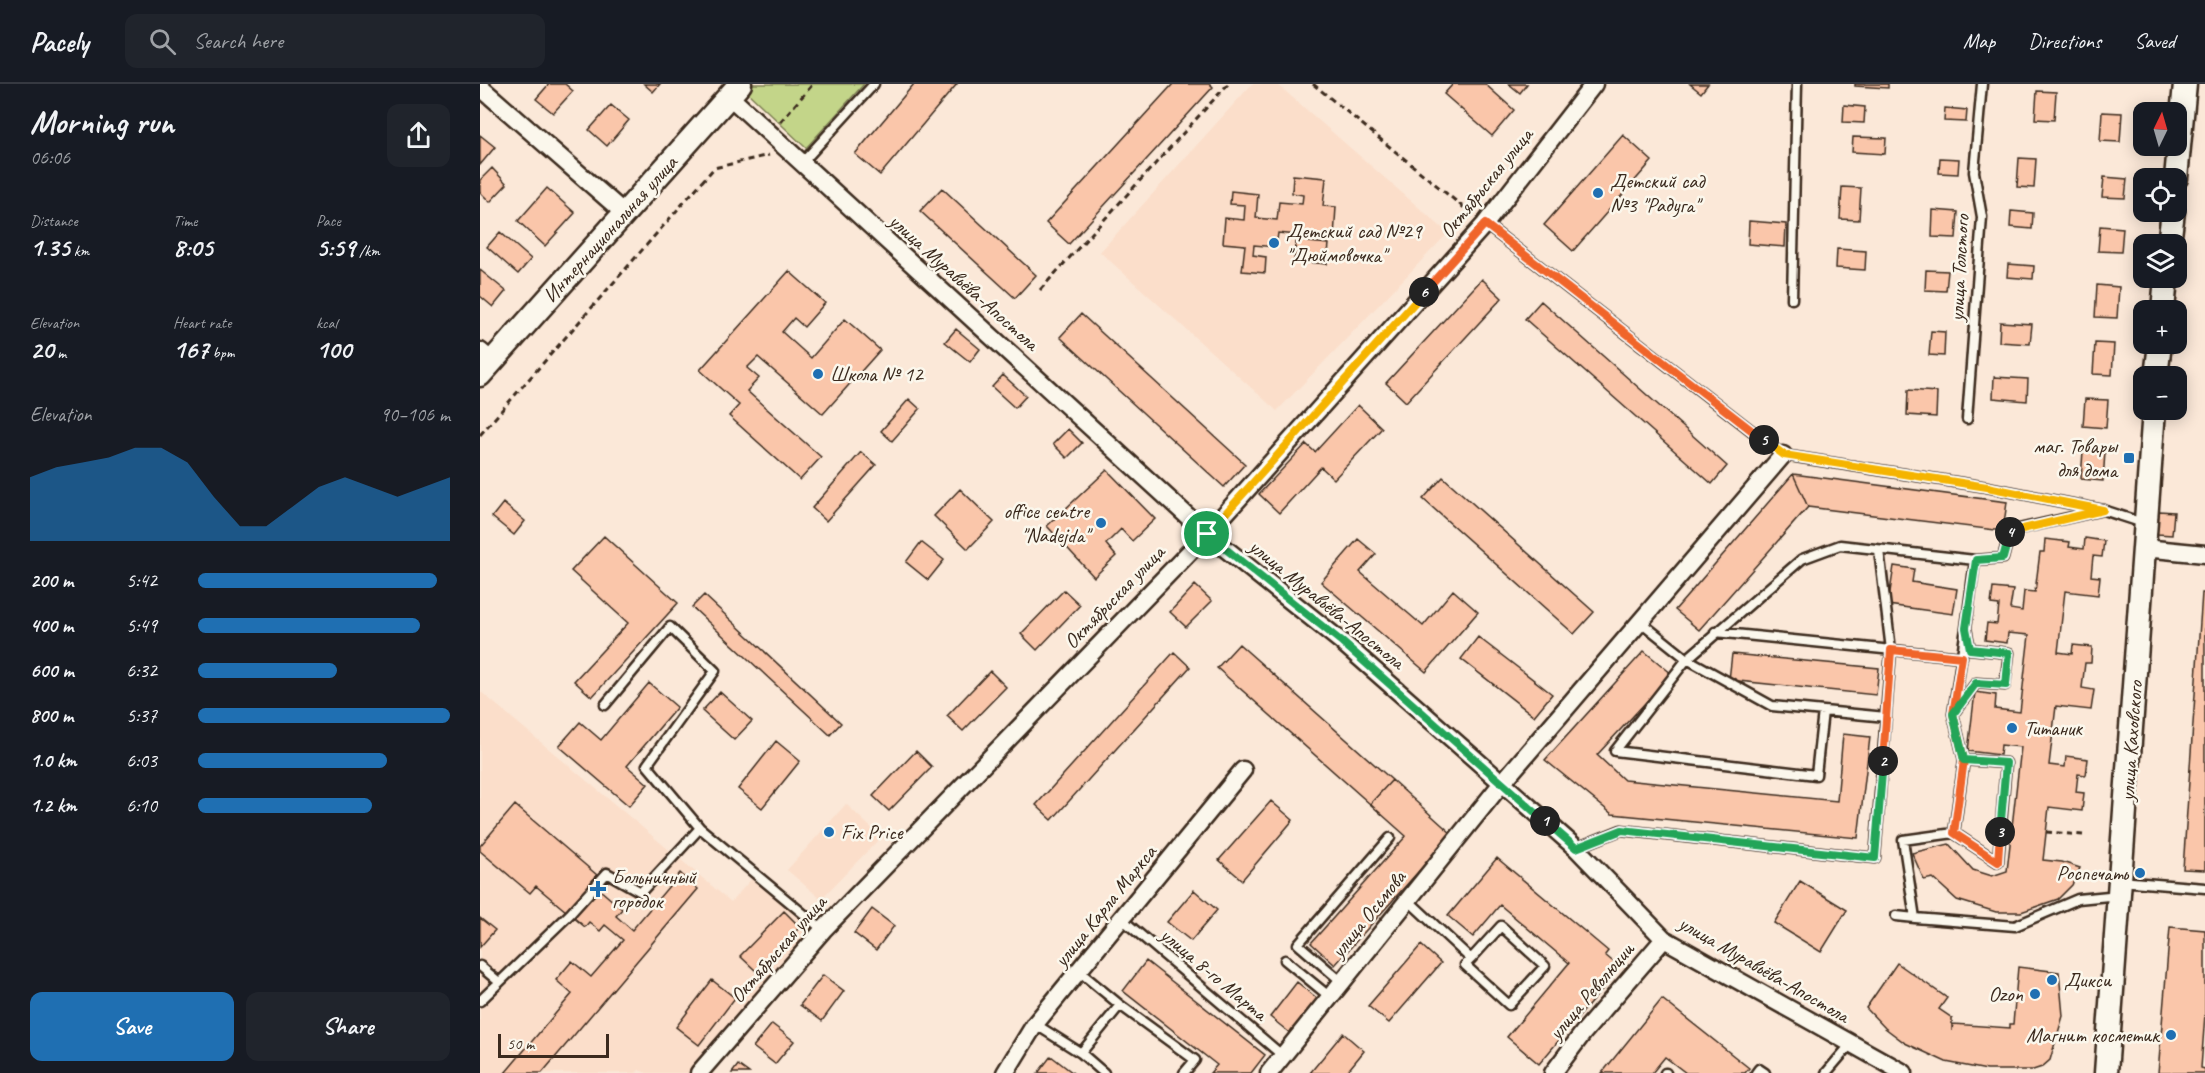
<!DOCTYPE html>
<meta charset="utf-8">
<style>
:root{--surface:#171b24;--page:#20242c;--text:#f1f3f6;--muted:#9ea1a6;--line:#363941;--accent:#1f6fb2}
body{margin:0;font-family:Caveat,sans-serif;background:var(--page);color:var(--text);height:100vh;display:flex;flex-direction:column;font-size:22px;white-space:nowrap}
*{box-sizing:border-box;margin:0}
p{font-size:20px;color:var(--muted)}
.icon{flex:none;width:33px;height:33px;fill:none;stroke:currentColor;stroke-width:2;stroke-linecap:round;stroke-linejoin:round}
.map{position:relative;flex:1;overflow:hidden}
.side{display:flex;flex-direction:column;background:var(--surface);width:480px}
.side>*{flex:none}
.needle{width:39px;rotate:5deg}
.fabs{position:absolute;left:1653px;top:18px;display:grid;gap:12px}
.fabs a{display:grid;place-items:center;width:54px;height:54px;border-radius:12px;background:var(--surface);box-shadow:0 3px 15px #0003;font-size:30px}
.scale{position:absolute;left:18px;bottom:15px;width:111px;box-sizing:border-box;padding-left:6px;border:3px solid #3b2a1e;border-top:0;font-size:16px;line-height:21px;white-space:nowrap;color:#3b2a1e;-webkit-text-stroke:4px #fbf7ec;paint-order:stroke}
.pin{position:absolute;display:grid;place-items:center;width:51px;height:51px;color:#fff;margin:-26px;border:3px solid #fff;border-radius:50%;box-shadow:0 2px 6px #0007}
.km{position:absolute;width:30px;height:30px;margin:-15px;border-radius:50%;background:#222;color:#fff;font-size:16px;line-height:30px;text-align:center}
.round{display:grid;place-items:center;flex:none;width:63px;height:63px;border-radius:12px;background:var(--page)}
.headline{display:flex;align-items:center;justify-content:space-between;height:102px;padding:0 30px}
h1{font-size:33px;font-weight:700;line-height:45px}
.figures{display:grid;grid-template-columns:repeat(3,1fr);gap:9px;height:102px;padding:6px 30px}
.figures div{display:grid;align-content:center}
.figures b{font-size:26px;font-weight:700}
.figures small{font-size:16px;font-weight:400}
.figures p{font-size:16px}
.chart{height:168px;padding:12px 30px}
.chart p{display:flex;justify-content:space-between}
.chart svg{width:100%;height:108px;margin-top:6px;fill:var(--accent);opacity:.7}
.action{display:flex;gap:12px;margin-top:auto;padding:12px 30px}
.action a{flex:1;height:69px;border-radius:12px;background:var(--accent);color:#fff;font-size:24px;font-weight:700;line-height:69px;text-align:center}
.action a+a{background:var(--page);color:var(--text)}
ul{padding:0 30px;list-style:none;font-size:20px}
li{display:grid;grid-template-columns:96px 72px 1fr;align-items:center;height:45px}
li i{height:15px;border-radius:8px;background:var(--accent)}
header{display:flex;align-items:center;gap:36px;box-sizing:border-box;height:84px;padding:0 30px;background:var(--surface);border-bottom:2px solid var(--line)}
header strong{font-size:28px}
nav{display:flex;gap:33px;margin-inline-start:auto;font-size:21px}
.search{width:420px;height:54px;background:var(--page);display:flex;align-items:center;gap:15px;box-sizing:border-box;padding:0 21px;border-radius:12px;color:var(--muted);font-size:22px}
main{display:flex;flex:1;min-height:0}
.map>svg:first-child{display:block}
.built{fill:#fbdeca}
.green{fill:#c3d589;stroke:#7f8054;stroke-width:1.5}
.building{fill:#fac6aa;stroke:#3b2a1e;stroke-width:1.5}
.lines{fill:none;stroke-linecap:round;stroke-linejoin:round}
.service-casing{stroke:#3b2a1e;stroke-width:13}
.minor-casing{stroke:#3b2a1e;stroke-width:21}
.secondary-casing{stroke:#3b2a1e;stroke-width:27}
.path{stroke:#3b2a1e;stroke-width:3;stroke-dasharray:6 4.5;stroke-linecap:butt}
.service{stroke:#fbf7ec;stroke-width:8}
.minor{stroke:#fbf7ec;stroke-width:16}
.secondary{stroke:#fbf7ec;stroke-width:22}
.split-1-casing{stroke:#fff;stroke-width:12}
.split-2-casing{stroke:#fff;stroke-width:12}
.split-3-casing{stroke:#fff;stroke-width:12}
.split-4-casing{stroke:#fff;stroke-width:12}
.split-5-casing{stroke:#fff;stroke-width:12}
.split-6-casing{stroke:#fff;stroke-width:12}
.split-7-casing{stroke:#fff;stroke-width:12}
.split-1{stroke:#22a559;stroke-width:8}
.split-2{stroke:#22a559;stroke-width:8}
.split-3{stroke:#f0652b;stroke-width:8}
.split-4{stroke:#22a559;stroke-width:8}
.split-5{stroke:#f5b400;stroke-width:8}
.split-6{stroke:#f0652b;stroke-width:8}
.split-7{stroke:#f5b400;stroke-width:8}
.poi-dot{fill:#1f6fb2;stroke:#fbf7ec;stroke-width:2}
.labels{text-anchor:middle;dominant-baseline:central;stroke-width:5;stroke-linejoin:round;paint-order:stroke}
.poi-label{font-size:21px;fill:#3b2a1e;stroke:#fbf7ec;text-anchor:start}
.street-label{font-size:21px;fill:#3b2a1e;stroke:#fbf7ec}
</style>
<header>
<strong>Pacely</strong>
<div class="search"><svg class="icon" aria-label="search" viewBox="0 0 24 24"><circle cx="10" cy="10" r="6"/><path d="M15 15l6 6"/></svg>Search here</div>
<nav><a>Map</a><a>Directions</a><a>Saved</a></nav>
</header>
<main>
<section class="side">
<div class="headline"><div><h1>Morning run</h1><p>06:06</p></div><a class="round"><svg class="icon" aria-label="share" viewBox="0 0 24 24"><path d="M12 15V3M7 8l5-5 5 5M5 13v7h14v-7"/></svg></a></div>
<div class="figures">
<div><p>Distance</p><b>1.35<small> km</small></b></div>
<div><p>Time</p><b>8:05</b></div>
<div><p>Pace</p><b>5:59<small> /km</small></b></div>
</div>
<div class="figures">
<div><p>Elevation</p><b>20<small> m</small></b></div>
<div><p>Heart rate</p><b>167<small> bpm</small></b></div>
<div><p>kcal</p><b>100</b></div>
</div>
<div class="chart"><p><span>Elevation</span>90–106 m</p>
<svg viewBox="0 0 160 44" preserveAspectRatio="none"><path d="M0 44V18L10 14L20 12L30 10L40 6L50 6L60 12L70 26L80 38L90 38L100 30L110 22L120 18L130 22L140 26L150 22L160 18V44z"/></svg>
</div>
<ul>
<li><b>200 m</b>5:42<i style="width:95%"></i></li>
<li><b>400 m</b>5:49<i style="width:88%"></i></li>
<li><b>600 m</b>6:32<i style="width:55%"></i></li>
<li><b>800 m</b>5:37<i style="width:100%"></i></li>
<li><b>1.0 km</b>6:03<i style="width:75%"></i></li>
<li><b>1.2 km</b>6:10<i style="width:69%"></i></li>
</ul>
<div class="action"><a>Save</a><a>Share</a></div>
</section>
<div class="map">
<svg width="1725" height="989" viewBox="0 0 1725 989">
<rect width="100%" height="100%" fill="#fbe8d8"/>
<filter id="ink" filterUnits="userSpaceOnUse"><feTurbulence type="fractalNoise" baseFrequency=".0167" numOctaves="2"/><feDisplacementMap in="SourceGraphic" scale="12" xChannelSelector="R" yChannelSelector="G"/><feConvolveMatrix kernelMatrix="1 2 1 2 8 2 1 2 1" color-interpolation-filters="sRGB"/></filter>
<g filter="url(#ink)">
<path class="built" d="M772,0H797L968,149L797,327L620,168Z
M0,607L251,818L274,792L335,844L212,989H167L159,986L156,989H0Z
M366,720L401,753L341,815L307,786Z"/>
<path class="green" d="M273,0H384L326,64L266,7Z"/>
<path class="building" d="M69,0H85L93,7L73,29L56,15Z
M164,0H180L173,8Z
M434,0H477L400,91L375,70Z
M693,0H730L733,3L589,160L566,139Z
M973,0H1005L1034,26L1012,52L964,10Z
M1029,0H1047L1040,9Z
M1210,0H1228L1221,9Z
M1375,0H1408V4L1375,2Z
M1557,7L1576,8L1574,36L1555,35Z
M131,21L149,36L127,62L109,46Z
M1364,21L1385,23L1384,39L1363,38Z
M1465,24L1487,26L1486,38L1464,37Z
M1622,28L1642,29L1640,58L1620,57Z
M0,51L15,63L0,81Z
M1143,51L1172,77L1093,167L1064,141Z
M1373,53L1406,54L1405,70L1372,68Z
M1460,74L1479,75L1478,90L1459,89Z
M1539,74L1556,75L1554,104L1537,103Z
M12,84L27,100L10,118L0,108V96Z
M813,91L846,94L843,122L856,123L854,153L830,151L829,158L849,160L847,180L814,177L817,151L798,149L796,163L774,161L773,171L786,173L785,189L762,187L765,161L743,159L745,134L764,136L765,121L750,120L751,107L778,110L776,134L797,136L799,118L822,120L823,111L812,109Z
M1624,93L1647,95L1645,114L1622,113Z
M1362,103L1381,104L1379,136L1360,135Z
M67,104L95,129L65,162L38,137Z
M462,104L556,191L535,214L440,127Z
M1453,126L1478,128L1476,154L1452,153Z
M1531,127L1553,129L1552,145L1530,143Z
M1269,137L1306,140L1305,163L1268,160Z
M1620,142L1643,144L1641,168L1618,167Z
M20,148L51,175L38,190L7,163Z
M1357,165L1386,167L1385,186L1356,184Z
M1528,180L1554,182L1553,195L1527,193Z
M0,186L26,207L13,223L0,212Z
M1446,186L1468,187L1466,207L1445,206Z
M309,187L345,219L324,243L314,234L302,248L331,274L365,235L400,266L343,330L278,273L267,284L279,294L267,307L341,373L320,396L249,332L259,321L220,286Z
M1002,195L1022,214L926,318L906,299Z
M1617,201L1639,203L1637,234L1615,233Z
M1061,217L1247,382L1232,400L1045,235Z
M601,230L765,380L744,403L580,253Z
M1520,238L1552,240L1550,260L1519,258Z
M476,245L500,265L490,278L465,258Z
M1451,247L1465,248L1464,272L1449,271Z
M1615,259L1634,260L1632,291L1613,290Z
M523,291L546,312L535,324L512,303Z
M1514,293L1548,295L1547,317L1513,314Z
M1428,306L1457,308L1456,333L1427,331Z
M429,315L440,325L412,357L401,347Z
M1605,315L1628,316L1626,344L1603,342Z
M878,321L902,344L854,395L841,383L799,429L779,410L826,360L835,368Z
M588,345L602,359L587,374L573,360Z
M1603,367L1625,368L1623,397L1601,395Z
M381,368L396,381L346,437L332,424Z
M627,386L675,435L652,457L641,445L626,460L636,472L614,493L567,442Z
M1313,390L1527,418L1523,447L1328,423Z
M1313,390L1328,423L1219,546L1195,526Z
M963,393L1114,528L1094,550L943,415Z
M480,405L514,438L488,465L454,432Z
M23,419L45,437L34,451L12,433Z
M1679,427L1694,428L1692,451L1677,450Z
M124,452L198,519L112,613L94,597L148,539L91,487Z
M1605,454L1624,457L1622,473L1613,472L1611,492L1620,493L1618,511L1585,507L1578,568L1592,570L1593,561L1612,563L1611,579H1605L1602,604L1614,606L1611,626L1576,622L1569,681L1585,683L1586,672L1608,675L1606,691L1598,690L1596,708L1604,709L1602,727L1569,723L1563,776L1582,778L1600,784L1592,801L1578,815L1541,828H1516L1477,816L1453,794L1444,796L1432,769L1469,760L1493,786L1512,792L1527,787L1541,663L1521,661L1520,671L1488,667L1495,608L1516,611L1515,625L1540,628L1549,551L1528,549L1527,559L1505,556L1507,539L1517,540L1519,521L1511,520L1513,504L1533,506L1530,525L1542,527L1544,507L1555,508L1560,468H1564L1565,455L1590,458L1589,463L1604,465Z
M878,455L896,470L880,488L943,542L973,506L998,528L946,588L841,498Z
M441,458L464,476L448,496L426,478Z
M1414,482L1434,485L1432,498L1477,505L1473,530L1408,521Z
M715,501L732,517L706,543L690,528Z
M584,506L600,521L557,566L541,550Z
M1722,509H1725V786L1703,785Z
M224,511L361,639L350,651L212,523Z
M998,553L1072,610L1054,632L981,575Z
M759,560L912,696L890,720L737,584Z
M1164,567L1192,590L1117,671L1144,696L1357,717L1363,650L1390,653L1378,754L1132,730L1065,676Z
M694,568L710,583L572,736L556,721Z
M1252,570L1399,584L1396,611L1249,596Z
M510,587L526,603L483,647L467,632Z
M169,599L197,623L147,682L168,700L149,722L79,662L100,638L121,656Z
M240,608L272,637L254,656L222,627Z
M296,657L320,677L282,724L258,705Z
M436,667L452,683L409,727L393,712Z
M912,696L972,750L855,881L831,859L926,752L890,720Z
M791,717L813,736L762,796L739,776Z
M35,721L117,791L111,798L142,825L136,832L152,846L200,789L218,805L62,989H25L92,910L76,896L92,877L111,893L143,856L125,841L120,847L109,838L105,843L56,802L50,809L0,767V762Z
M1017,774L1128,867L1125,871L1137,881L1120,900L1124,903L1059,980L1027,953L1089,879L1020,821L993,853L968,832Z
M1320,797L1367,826L1341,868L1294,839Z
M714,806L737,826L711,857L687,838Z
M392,825L414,842L396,866L374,849Z
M304,827L320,843L276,887L260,872Z
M0,834L15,846L0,863Z
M1690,843L1725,846V930L1721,984L1725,985V989H1678Z
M941,861L961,879L909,939L888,922Z
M666,877L785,971L771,989H730L737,981L643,907Z
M1417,879L1467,914L1459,925L1472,934V947L1473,940L1530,944V940H1533L1538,883L1579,888L1583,932L1570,976L1562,983L1553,986H1507L1466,978L1425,959L1405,944L1386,924Z
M343,891L364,907L342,937L320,921Z
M232,896L255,914L219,961L196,943Z
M817,898L838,915L811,950L790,933Z
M1182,915L1269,984L1265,989H1206L1185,973L1172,989H1122Z
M292,940L314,957L295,980L273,963Z
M863,949L884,967L866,989H830Z
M571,972L593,989H558Z
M258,981L269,989H252Z"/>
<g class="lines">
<defs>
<path id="service" d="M321,80L394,0
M1005,140L1303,371L1507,403L1623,426L1663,439
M1312,215L1317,0
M1487,335L1502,133L1494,88L1502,0
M1162,539L1207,575L1292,622L1406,633
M1486,544L1473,630L1496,599L1525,601L1529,569L1490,565L1486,544L1495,476
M1235,548L1482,573
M125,621L190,543L235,587L167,681L220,744
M1343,627L1336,691L1135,667L1207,575L1322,475L1360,461L1495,476L1523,474L1530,447L1623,426
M1473,630L1484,676L1474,749
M1484,676L1526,679L1518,778L1474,749L1423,756L1435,834L1535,842L1598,815L1639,811
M1096,764L1141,746L1395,774L1411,566L1399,466
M1640,797L1725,804
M928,816L991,875L1021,842L1065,882L1029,921L985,881L991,875
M1416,832L1435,834
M643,836L803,972
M805,876L850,913
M0,882L19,898
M600,888L640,921L715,976L704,989
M862,898L818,860L910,754
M0,917L90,830L127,789L161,808L220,744L343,846
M555,940L601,969L624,989
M601,969L640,921
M1185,989H1186
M1276,989L1279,985L1285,989
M1346,989L1370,961"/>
<path id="minor" d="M0,3L144,129
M249,12L727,450L862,558L1096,764L1184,855L1424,989
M0,267L12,277
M1664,464L1725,470
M219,989L343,846L727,450L1005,140L1114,0
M525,989L555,940L763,686
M789,989L1022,699L1303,371
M1073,989L1103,949L1184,855"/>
<path id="secondary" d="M1696,94L1705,0
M1689,160L1693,128
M1683,226L1686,194
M0,291L260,0
M1676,292L1680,260
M1626,989L1674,326"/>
</defs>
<use href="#service" class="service-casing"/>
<use href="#minor" class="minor-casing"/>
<use href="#secondary" class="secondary-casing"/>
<path class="path" d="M833,0L994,132
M300,38L333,0
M560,206L748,0
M0,351L234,84L289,71
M1566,748L1603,751"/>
<use href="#service" class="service"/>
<use href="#minor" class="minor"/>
<use href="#secondary" class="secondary"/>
</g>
</g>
<g class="lines" filter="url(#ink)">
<defs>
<path id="split-1" d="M727,450L862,558L1065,737"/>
<path id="split-2" d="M1065,737L1096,764L1142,746L1395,774L1403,677"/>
<path id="split-3" d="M1403,677L1411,566L1482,573L1473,630L1484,676L1474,749L1518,778L1520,748"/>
<path id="split-4" d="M1520,748L1526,679L1484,676L1473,630L1496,599L1526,601L1529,569L1490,565L1486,544L1496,476L1523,474L1530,448"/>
<path id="split-5" d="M1284,356L1304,371L1507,403L1623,426L1530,448"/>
<path id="split-6" d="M944,208L1005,140L1284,356"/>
<path id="split-7" d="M727,450L944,208"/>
</defs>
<use href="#split-1" class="split-1-casing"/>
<use href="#split-2" class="split-2-casing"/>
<use href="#split-3" class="split-3-casing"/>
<use href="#split-4" class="split-4-casing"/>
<use href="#split-5" class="split-5-casing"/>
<use href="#split-6" class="split-6-casing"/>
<use href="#split-7" class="split-7-casing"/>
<use href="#split-1" class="split-1"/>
<use href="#split-2" class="split-2"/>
<use href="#split-3" class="split-3"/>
<use href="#split-4" class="split-4"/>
<use href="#split-5" class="split-5"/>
<use href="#split-6" class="split-6"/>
<use href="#split-7" class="split-7"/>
</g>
<g class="poi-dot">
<circle cx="1118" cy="109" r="6"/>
<circle cx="794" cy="159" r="6"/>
<circle cx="338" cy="290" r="6"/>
<rect x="1643" y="368" width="12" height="12" rx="3"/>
<circle cx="621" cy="439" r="6"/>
<circle cx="1532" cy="644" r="6"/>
<circle cx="349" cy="748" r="6"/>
<circle cx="1660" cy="789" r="6"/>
<path d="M115 796h6v6h6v6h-6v6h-6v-6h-6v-6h6z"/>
<circle cx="1572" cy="896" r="6"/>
<circle cx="1555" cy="910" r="6"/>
<circle cx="1691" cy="951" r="6"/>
</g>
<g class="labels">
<g class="poi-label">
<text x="1130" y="97">Детский сад<tspan x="1130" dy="24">№3 "Радуга"</tspan></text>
<text x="806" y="147">Детский сад №29<tspan x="806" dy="24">"Дюймовочка"</tspan></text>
<text x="350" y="290">Школа № 12</text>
<text x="1637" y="362" text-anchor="end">маг. Товары<tspan x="1637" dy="24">для дома</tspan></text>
<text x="609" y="427" text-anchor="end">office centre<tspan x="609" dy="24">"Nadejda"</tspan></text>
<text x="1544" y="644">Титаник</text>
<text x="361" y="748">Fix Price</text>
<text x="1648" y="789" text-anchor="end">Роспечать</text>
<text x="132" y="793">Больничный<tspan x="132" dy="24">городок</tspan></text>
<text x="1584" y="896">Дикси</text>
<text x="1543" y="910" text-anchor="end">Ozon</text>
<text x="1679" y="951" text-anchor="end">Магнит косметик</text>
</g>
<g class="street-label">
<text transform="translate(1006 99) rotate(-51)">Октябрьская улица</text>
<text transform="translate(130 145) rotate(-48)">Интернациональная улица</text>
<text transform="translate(1479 184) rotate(-87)">улица Толстого</text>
<text transform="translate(484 198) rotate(42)">улица Муравьёва-Апостола</text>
<text transform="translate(634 513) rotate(-46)">Октябрьская улица</text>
<text transform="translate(847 520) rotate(39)">улица Муравьёва-Апостола</text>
<text transform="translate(1651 657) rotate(-86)">улица Каховского</text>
<text transform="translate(625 822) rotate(-51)">улица Карла Маркса</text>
<text transform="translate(888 830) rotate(-51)">улица Осьмова</text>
<text transform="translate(298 865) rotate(-49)">Октябрьская улица</text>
<text transform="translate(1284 885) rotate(30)">улица Муравьёва-Апостола</text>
<text transform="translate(734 890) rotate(40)">улица 8-го Марта</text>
<text transform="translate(1111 907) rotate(-50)">улица Революции</text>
</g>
</g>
</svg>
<div class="fabs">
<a><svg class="needle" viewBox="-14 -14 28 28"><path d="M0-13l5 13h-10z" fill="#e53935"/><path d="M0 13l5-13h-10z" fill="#9ea1a6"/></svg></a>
<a><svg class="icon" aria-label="locate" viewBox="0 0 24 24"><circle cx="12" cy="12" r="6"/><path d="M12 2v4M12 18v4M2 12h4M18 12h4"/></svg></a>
<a><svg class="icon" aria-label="layers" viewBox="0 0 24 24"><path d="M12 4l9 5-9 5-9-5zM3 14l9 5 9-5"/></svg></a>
<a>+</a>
<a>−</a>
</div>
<div class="scale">50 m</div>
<div class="pin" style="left:727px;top:450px;background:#1e9e55"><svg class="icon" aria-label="arrive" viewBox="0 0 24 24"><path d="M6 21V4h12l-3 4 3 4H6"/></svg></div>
<b class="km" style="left:1065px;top:737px">1</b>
<b class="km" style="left:1403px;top:677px">2</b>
<b class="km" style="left:1520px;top:748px">3</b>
<b class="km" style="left:1530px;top:448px">4</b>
<b class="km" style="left:1284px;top:356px">5</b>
<b class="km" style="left:944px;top:208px">6</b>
</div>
</main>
